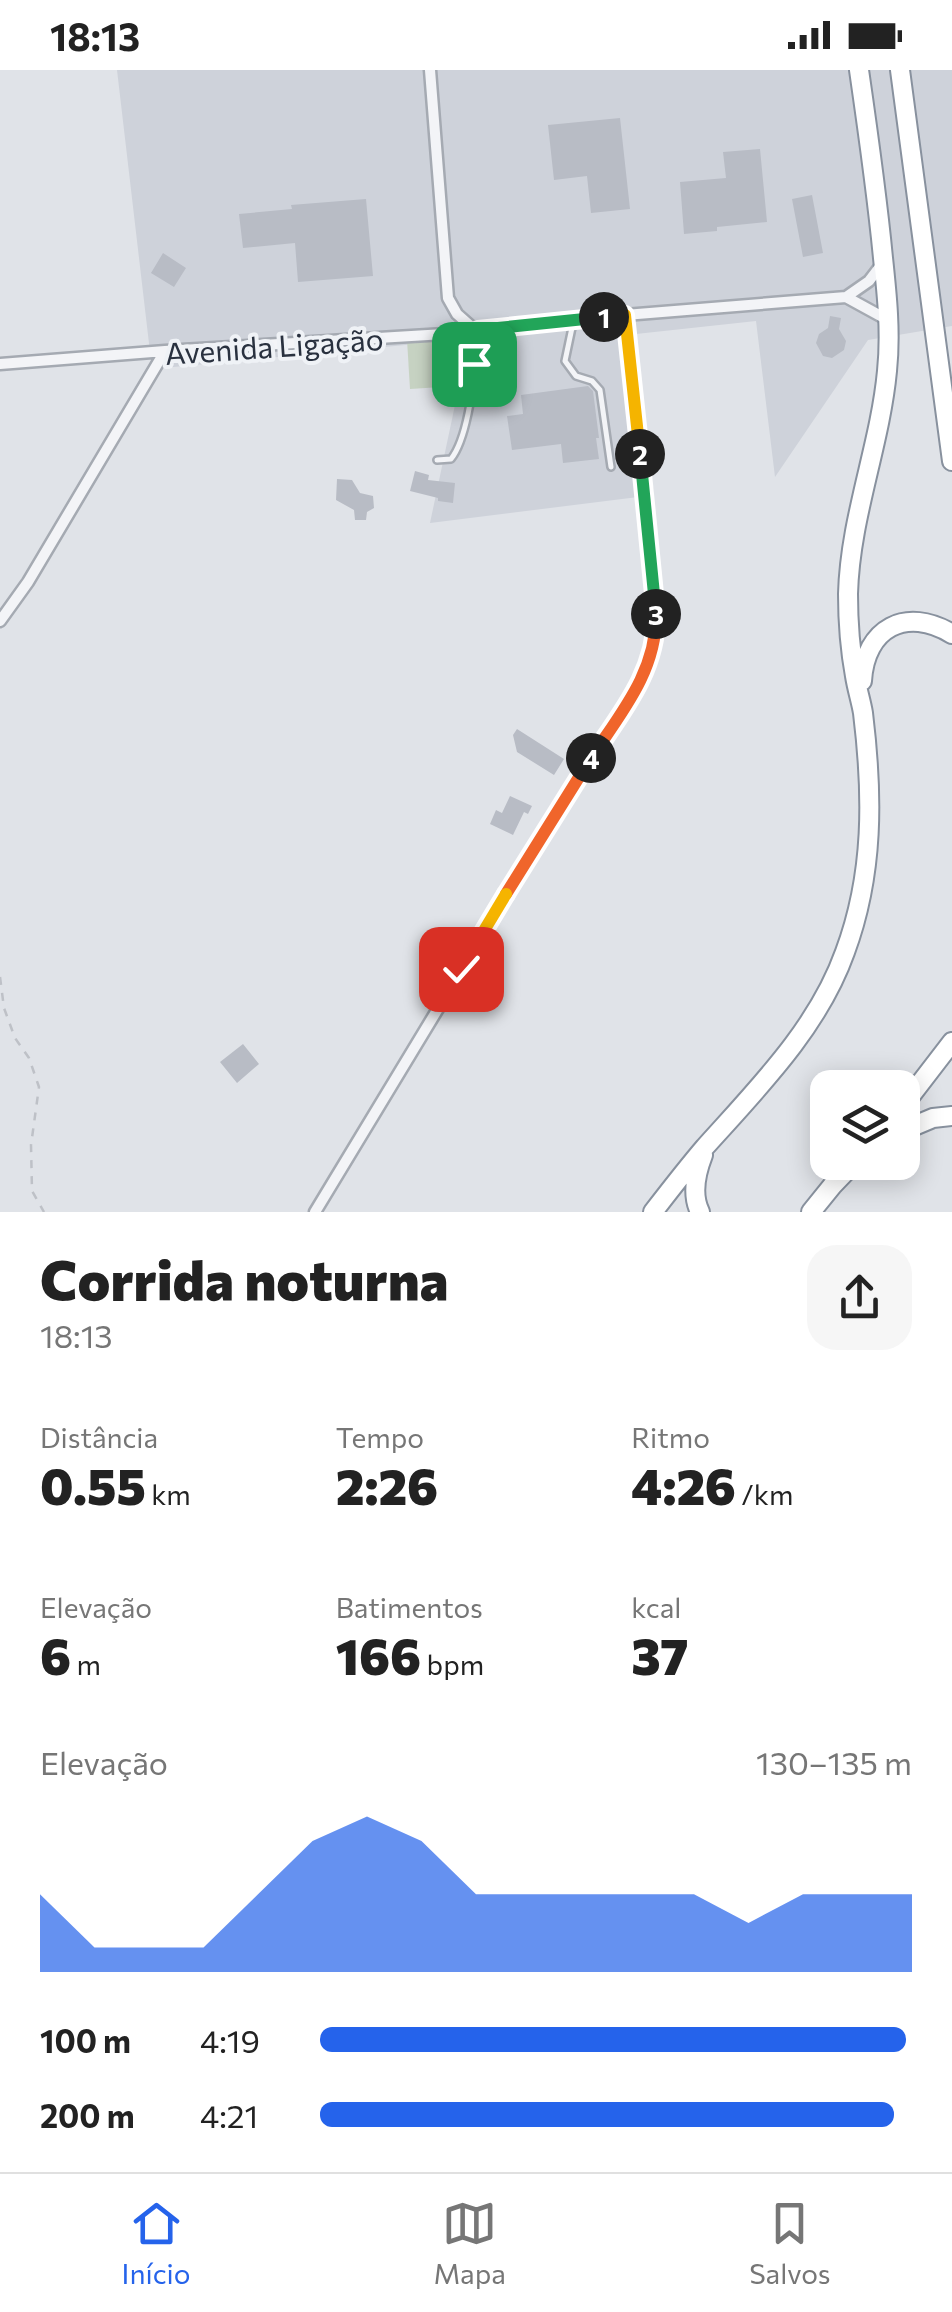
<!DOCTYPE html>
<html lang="pt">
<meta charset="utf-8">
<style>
:root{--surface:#fff;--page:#f6f6f6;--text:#222;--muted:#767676;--line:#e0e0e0;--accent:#2563eb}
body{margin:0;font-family:Commissioner,sans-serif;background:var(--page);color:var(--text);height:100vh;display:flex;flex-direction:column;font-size:38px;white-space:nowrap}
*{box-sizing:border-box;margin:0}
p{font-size:32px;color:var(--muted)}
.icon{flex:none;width:55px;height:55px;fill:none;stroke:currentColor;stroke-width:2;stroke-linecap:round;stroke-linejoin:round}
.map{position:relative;height:1142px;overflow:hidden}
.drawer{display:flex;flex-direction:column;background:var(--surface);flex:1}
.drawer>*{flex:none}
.tools{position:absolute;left:810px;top:1000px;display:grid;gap:20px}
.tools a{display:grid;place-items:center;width:110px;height:110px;border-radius:20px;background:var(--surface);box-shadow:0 5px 25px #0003;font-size:50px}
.pin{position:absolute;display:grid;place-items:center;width:85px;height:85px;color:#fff;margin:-42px;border-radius:20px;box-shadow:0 5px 15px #0006}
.km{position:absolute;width:50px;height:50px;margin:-25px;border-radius:50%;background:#222;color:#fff;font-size:28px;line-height:50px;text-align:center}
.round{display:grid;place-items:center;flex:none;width:105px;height:105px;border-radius:30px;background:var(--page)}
.headline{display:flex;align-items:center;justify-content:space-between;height:170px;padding:0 40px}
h1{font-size:55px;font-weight:800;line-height:75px}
.metrics{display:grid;grid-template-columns:repeat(3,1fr);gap:15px;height:170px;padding:10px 40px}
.metrics div{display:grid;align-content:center}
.metrics b{font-size:50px;font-weight:800}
.metrics small{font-size:28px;font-weight:400}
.metrics p{font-size:28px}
.chart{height:280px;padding:20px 40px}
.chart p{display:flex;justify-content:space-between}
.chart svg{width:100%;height:180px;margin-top:10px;fill:var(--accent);opacity:.7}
ul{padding:0 40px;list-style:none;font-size:32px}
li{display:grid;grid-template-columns:160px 120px 1fr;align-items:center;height:75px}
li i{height:25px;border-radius:12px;background:var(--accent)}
.status{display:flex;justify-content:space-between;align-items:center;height:70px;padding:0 50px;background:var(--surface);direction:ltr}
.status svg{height:28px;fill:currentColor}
.tabs{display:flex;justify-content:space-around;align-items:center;height:140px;border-top:2px solid var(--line);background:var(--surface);font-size:28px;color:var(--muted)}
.tabs a{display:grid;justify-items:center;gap:5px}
.tabs .selected{color:var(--accent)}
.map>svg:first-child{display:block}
.built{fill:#ced2da}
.green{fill:#c6d2c2}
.building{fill:#b8bcc5}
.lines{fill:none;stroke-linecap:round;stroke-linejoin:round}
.lane-casing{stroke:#a5aab2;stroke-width:10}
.street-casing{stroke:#a5aab2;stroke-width:15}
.highway-casing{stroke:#88919e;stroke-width:22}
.path{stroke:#bec1c7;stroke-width:2.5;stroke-dasharray:8 8;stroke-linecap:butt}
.lane{stroke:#f3f4f7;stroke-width:5}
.street{stroke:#f3f4f7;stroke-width:10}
.highway{stroke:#fff;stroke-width:18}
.split-1-casing{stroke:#fff;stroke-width:20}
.split-2-casing{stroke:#fff;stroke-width:20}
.split-3-casing{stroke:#fff;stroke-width:20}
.split-4-casing{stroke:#fff;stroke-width:20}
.split-5-casing{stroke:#fff;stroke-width:20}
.split-6-casing{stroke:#fff;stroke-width:20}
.split-1{stroke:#22a559;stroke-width:12}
.split-2{stroke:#f5b400;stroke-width:12}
.split-3{stroke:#22a559;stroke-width:12}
.split-4{stroke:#f0652b;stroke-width:12}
.split-5{stroke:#f0652b;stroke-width:12}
.split-6{stroke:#f5b400;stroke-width:12}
.labels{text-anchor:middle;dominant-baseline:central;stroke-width:8;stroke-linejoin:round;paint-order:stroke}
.street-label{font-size:30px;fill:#29313f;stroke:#eff2f6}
</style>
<div class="status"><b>18:13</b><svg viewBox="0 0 49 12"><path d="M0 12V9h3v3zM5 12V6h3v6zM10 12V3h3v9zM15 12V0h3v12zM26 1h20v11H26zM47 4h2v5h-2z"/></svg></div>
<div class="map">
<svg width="952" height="1142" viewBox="0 0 952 1142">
<rect width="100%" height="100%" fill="#e0e3e8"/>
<path class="built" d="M117,0H952V256L868,270L775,407L756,251L636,264L654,425L430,453L469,269L152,299Z"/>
<path class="green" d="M439,269L441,317L410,319L407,270Z"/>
<path class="building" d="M620,48L630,139L591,143L587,106L554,110L548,55Z
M760,79L767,152L717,157V161L684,164L680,112L726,108L723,82Z
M812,125L823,183L803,187L792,129Z
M366,129L373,206L298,212L295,173L243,178L239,144L292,139L291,135Z
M163,183L186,198L174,217L151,203Z
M830,246L841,248L839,259L846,271L844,280L832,288L823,286L816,273L819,264L828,258Z
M588,316L593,321L599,368H596L599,389L563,393L561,374L512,380L507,346L523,344L521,325Z
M415,401L429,405L428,410L455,413L453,433L438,431V428L410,421Z
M337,409L352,410L360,423L373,426L374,438L367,442L366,450H355L354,440L336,430Z
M517,659L564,689L554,705L517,682L513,665Z
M510,726L532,736L528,744L524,742L513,765L490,754L496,740L502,743Z
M243,974L259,994L237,1013L220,992Z"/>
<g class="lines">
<defs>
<path id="lane" d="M573,253L565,291L576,306L592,311L600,320L611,397
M437,390L451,389C470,365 476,292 478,260"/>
<path id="street" d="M430,0L448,228L457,244L475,260
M846,227L869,211L882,194
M0,294L165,281L461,263L625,245L846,227L888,250
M0,551L28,512L165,281
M315,1142L557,742L637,619L651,588L656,548L625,245"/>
<path id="highway" d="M900,0L952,391
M862,611C865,558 906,536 952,564
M902,1037L952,972
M902,1061L933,1048L952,1046
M653,1142C670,1120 687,1098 705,1077C758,1018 818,958 845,882C874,804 873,725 863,643C861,631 857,619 855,606C850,579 848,551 848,524C850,447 880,376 887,301C891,263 887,225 883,188C877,125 868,62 859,0
M700,1142C691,1124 696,1103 703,1085
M811,1142L832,1116L855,1092"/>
</defs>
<use href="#lane" class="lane-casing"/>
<use href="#street" class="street-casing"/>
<use href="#highway" class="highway-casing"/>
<path class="path" d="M0,907L4,938L15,968L29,988L39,1017L31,1075L32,1121L44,1142"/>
<use href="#lane" class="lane"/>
<use href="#street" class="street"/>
<use href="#highway" class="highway"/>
</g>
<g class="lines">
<defs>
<path id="split-1" d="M474,294L478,260L604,247"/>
<path id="split-2" d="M604,247L625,245L640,384"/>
<path id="split-3" d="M640,384L656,544"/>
<path id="split-4" d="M591,688C621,643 657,601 656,544"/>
<path id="split-5" d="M506,824L591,688"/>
<path id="split-6" d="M461,899L506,824"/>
</defs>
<use href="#split-1" class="split-1-casing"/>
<use href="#split-2" class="split-2-casing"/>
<use href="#split-3" class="split-3-casing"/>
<use href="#split-4" class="split-4-casing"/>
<use href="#split-5" class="split-5-casing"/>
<use href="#split-6" class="split-6-casing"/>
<use href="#split-1" class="split-1"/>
<use href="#split-2" class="split-2"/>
<use href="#split-3" class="split-3"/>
<use href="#split-4" class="split-4"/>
<use href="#split-5" class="split-5"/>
<use href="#split-6" class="split-6"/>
</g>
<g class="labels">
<g class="street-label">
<text transform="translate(274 275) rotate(-4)">Avenida Ligação</text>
</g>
</g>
</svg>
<div class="tools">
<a><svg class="icon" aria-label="layers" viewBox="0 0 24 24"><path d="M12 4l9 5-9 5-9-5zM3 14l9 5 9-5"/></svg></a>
</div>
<div class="pin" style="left:474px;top:294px;background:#1e9e55"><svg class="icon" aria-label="arrive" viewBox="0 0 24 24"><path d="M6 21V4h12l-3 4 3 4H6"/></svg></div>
<div class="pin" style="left:461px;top:899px;background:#d93025"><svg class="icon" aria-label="check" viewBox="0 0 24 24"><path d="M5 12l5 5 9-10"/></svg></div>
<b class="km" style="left:604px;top:247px">1</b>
<b class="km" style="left:640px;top:384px">2</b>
<b class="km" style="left:656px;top:544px">3</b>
<b class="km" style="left:591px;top:688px">4</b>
</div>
<section class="drawer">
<div class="headline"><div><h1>Corrida noturna</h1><p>18:13</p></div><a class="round"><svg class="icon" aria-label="share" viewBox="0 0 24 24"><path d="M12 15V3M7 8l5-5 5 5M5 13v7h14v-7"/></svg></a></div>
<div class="metrics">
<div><p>Distância</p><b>0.55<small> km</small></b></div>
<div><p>Tempo</p><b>2:26</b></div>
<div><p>Ritmo</p><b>4:26<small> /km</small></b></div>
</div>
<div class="metrics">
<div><p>Elevação</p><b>6<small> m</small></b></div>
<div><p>Batimentos</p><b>166<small> bpm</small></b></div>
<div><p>kcal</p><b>37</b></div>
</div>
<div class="chart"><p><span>Elevação</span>130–135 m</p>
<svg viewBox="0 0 160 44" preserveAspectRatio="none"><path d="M0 44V25L10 38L20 38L30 38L40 25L50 12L60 6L70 12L80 25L90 25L100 25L110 25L120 25L130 32L140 25L150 25L160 25V44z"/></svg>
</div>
<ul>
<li><b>100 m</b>4:19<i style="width:99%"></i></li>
<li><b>200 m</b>4:21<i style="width:97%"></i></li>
</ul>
</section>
<nav class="tabs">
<a class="selected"><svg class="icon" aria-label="home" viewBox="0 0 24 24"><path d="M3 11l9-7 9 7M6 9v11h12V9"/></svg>Início</a>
<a><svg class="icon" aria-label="map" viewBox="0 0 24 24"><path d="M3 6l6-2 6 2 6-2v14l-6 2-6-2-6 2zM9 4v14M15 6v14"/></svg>Mapa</a>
<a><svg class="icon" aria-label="saved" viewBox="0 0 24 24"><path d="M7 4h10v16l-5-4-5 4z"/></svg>Salvos</a>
</nav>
